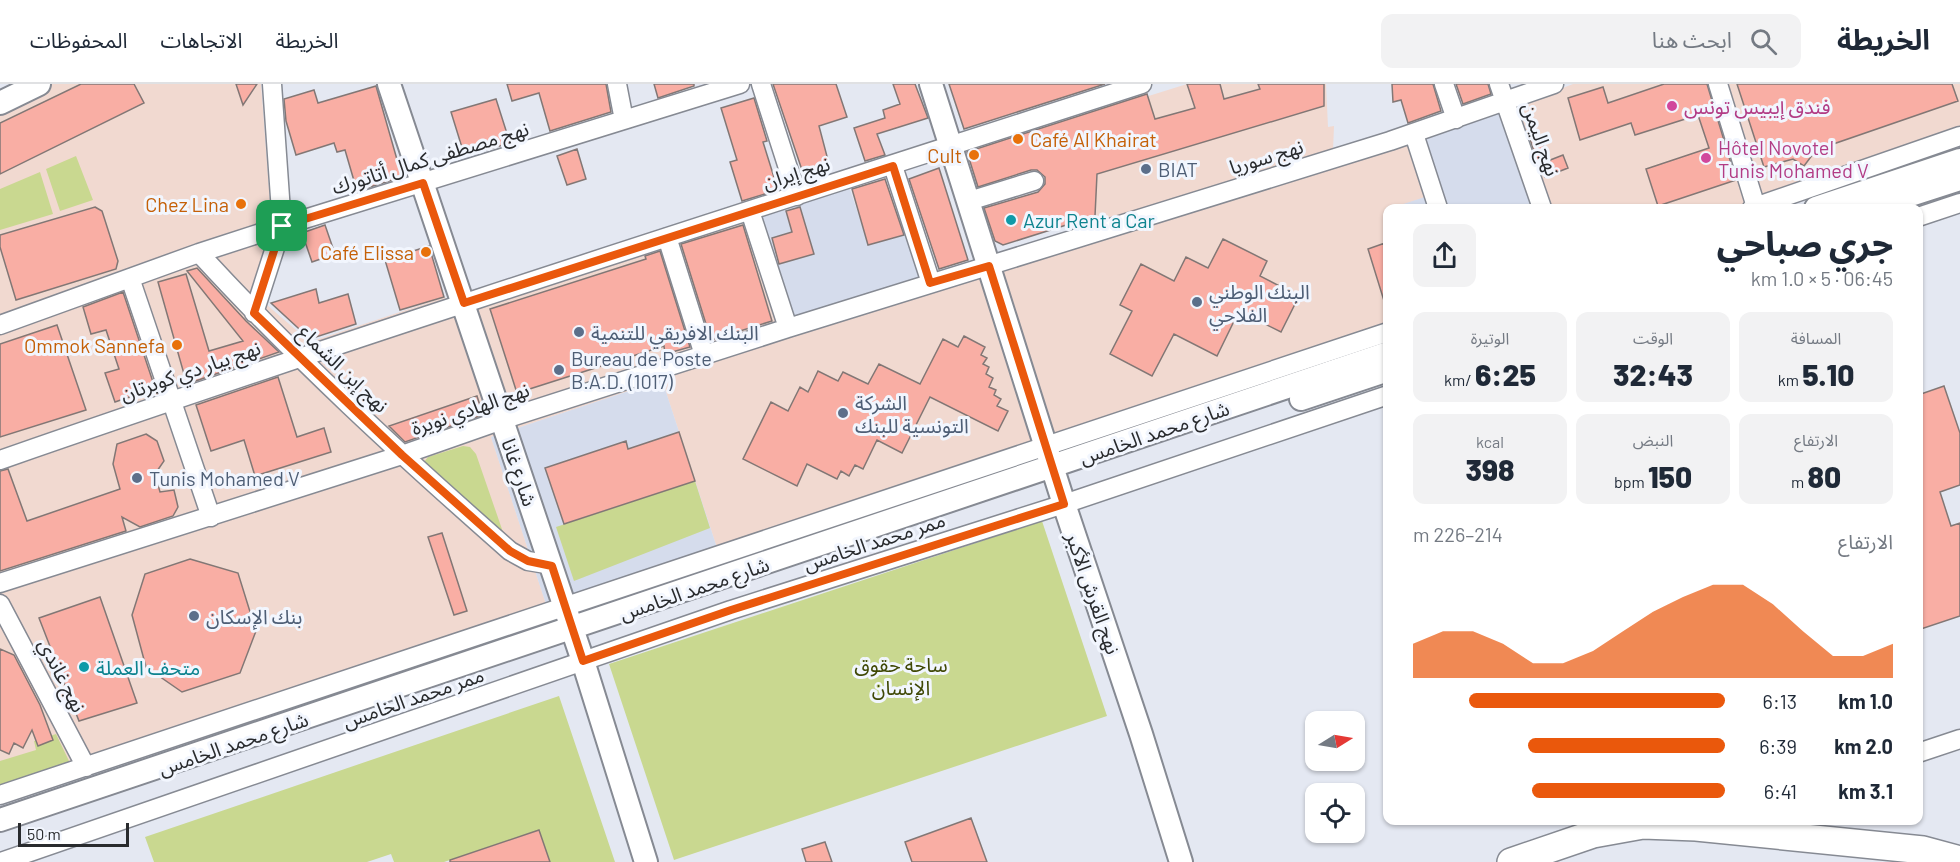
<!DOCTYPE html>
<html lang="ar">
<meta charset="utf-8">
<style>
:root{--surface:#fff;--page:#f2f2f3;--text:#1f2937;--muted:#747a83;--line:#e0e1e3;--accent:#ea580c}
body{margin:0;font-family:Barlow,"Noto Sans Arabic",sans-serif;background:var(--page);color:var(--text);direction:rtl;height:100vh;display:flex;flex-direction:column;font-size:22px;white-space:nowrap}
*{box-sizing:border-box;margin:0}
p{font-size:20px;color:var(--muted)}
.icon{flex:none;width:33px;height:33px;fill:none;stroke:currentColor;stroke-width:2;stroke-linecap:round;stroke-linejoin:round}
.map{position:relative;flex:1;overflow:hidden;direction:ltr}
.drawer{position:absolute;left:1383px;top:120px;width:540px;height:621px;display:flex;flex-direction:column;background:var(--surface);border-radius:12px;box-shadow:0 2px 4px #0004;direction:rtl}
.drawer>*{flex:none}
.needle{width:39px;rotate:79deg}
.tools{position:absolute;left:1305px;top:627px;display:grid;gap:12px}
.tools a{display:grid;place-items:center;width:60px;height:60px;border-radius:12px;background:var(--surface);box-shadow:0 2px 4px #0004;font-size:30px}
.scale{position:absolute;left:18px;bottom:15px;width:111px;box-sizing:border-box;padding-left:6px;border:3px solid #292b2e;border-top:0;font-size:16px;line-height:21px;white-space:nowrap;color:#292b2e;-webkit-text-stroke:4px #f2f6fe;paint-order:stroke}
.pin{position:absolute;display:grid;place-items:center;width:51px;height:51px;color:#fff;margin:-26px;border-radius:12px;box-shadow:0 3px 9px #0006}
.round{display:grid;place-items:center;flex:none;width:63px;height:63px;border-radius:12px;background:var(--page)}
.head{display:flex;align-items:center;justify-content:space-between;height:102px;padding:0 30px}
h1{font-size:33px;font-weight:800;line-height:45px}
.stats{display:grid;grid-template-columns:repeat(3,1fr);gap:9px;height:102px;padding:6px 30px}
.stats div{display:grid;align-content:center;border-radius:12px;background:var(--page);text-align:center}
.stats b{font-size:30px;font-weight:800}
.stats small{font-size:16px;font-weight:400}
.stats p{font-size:16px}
.chart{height:168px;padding:12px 30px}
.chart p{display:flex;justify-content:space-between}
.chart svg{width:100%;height:108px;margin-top:6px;fill:var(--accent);opacity:.7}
ul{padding:0 30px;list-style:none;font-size:20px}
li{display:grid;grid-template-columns:96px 72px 1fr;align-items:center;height:45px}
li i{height:15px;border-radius:8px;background:var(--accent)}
header{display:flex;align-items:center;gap:36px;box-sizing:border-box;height:84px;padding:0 30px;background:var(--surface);border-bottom:2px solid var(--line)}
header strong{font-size:28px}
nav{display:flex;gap:33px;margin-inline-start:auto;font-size:21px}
.search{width:420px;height:54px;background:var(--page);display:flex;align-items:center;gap:15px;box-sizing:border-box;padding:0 21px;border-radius:12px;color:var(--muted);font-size:22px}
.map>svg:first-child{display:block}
.commercial{fill:#f1d9d0}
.built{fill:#d5dcec}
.green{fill:#c9d890}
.building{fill:#f9aea4;stroke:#827775;stroke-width:1.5}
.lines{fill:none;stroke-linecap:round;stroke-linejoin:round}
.minor-casing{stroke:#868a93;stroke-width:21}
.major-casing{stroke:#868a93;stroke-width:26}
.highway-casing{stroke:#868a93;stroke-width:30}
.minor{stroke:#fff;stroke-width:18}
.major{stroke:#fff;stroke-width:22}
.highway{stroke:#fff;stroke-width:27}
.route-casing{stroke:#fff;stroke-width:12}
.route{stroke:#ea580c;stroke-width:8}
.hotel-dot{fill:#d1479c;stroke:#f2f6fe;stroke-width:2}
.food-dot{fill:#e8710a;stroke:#f2f6fe;stroke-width:2}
.service-dot{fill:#5c6f8a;stroke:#f2f6fe;stroke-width:2}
.culture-dot{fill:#0f9aa8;stroke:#f2f6fe;stroke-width:2}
.labels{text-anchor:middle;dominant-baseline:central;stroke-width:6;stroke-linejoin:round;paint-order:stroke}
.hotel-label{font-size:20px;fill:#b23c85;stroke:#f2f6fe;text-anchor:start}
.food-label{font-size:20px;fill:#c56008;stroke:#f2f6fe;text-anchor:end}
.street-label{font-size:20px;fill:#292b2e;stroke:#f2f6fe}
.service-label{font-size:20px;fill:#4e5e75;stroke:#f2f6fe;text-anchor:start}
.culture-label{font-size:20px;fill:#0d838f;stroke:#f2f6fe;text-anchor:start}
.park-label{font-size:20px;fill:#3f4805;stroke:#f2f6fe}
</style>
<header>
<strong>الخريطة</strong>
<div class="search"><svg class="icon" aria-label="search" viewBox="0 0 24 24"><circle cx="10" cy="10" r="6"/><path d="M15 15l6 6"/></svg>ابحث هنا</div>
<nav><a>الخريطة</a><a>الاتجاهات</a><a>المحفوظات</a></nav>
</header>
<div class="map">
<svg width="1960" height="778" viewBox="0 0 1960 778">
<rect width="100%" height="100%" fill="#e4e8f2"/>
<path class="commercial" d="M16,0H261L272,145L252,208L310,258L445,213L451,229L744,132L785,254L982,189L1099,154L1095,132V108L1109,18L1123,20L1187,0H1326L1328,43L1334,42L1333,67L1409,43L1426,113L1387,126V239L717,464L662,296L491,353L546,520L0,703V8Z
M1573,0H1960V47L1730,124H1533L1502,28Z"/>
<path class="built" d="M1502,28L1533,124H1391L1425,113L1408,59Z
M848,100L862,141L908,126L933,205L785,255L744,132Z
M662,296L717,464L546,520L491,353Z"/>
<path class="green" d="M76,72L93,116L60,127L46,85Z
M40,88L53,130L0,146V105Z
M463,362L470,363L476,370L504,451L424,378L428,373Z
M695,397L710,444L574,497L556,443Z
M1042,437L1107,632L674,776L609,580Z
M559,612L615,778H550L539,746L444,778H394L391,770L367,778H154L145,753Z
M56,650L70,679L0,703V677L36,666L34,657Z"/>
<path class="building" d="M81,0H134L144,19L0,90V39Z
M236,0H257L243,21Z
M507,0H606L611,28L550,47L539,9L512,17Z
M654,0H694V2L658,14Z
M773,0H836L847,33L819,42L829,80L803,89Z
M893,0H915L928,34L877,50L885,71L865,77L854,44L885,34L883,26L900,20Z
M949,0H1105L964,45Z
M1187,0H1220L1224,15L1260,5L1258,0H1324V22L1097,90L1095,132L1003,161L995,157L984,124L1038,108L1045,100V93L1037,86H1031L978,103L967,68L1147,10L1155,35L1195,24Z
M1392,0H1433L1441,27L1408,39L1401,16L1393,18Z
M1456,0H1488L1491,10L1463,20Z
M1664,0H1707L1736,96L1658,122L1646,85L1709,64L1698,31L1635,51L1631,39L1580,56L1568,14L1603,3L1608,19Z
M1737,0H1952L1958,17L1816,66L1804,82L1793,75L1764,83Z
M376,2L402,93L357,107L345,66L337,68L334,59L296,71L286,37L284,15L314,6L318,19Z
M754,14L767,57L763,58L778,106L742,117L730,78L737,76L721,24Z
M496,15L510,59L479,68L478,65L464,70L451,28Z
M1540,51L1547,73L1537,77L1530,55Z
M577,65L586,95L567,101L557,72Z
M1563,71L1568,84L1545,93L1540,80Z
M939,84L968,176L939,185L909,95Z
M885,95L904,151L868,161L852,105Z
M95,123L102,127L118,177L116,185L16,216L0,163V151Z
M800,123L814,170L779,180L772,154L792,148L786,127Z
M325,141L335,170L312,178L302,149Z
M743,141L772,237L711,256L681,160Z
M1223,155L1267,177L1260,192L1299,212L1281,248L1239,227L1217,272L1174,250L1152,292L1110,270L1132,227L1120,221L1141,180L1174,197L1186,173L1208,184Z
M1385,159L1388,168V220H1385L1368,165Z
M429,162L444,213L400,226L385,176Z
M660,167L690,263L665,270L664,262L517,309L490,225L646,175L645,172Z
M197,184L246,237L279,268L190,299L184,290L158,198L186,190L209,267L243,257L187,187Z
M316,205L319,219L348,210L356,240L310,255L271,219Z
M123,208L155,304L115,318L105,289L119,285L106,246L91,250L83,223Z
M57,241L86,326L0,353V260Z
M964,252L985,263L981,271L987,274L983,280L989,283L986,290L993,294L989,303L996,306L994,311L1001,315L997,322L1008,327L998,347L930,313L902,369L877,356L863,385L855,381L849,392L841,387L837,395L807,380L797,402L743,375L771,318L788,327L800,303L808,308L818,287L838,297L843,288L868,300L879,280L920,300L943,255L958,263Z
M278,293L297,353L324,344L331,368L255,392L244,356L211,367L196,321Z
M1944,302L1960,349V401L1940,408L1951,442L1960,439V532L1918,546V311Z
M477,312L483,331L405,358L389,342Z
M679,348L695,397L564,440L545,384L626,357L628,365Z
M146,350L157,357L164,377L155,390L160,408L174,406L178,423L173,432L140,443L122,433L126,447L0,487V387L8,385L27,437L120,405L113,380L117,360Z
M442,449L467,527L454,531L428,453Z
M190,475L238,489L256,547L240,589L182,608L146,583L132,531L145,490Z
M100,513L137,619L79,637L39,534Z
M0,565L14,571L40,621L53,656L38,662L32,646L23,664L14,659L9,670L0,666Z
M971,734L987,778H912L905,758Z
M539,746L550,778H450V776Z
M825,758L832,778H806L802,765Z"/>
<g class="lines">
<defs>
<path id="minor" d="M617,0L624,36
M761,0L797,112
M1444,0L1456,35
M1499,0L1542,124
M1718,0L1756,123
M1414,50L1438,124
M893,82L931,199
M969,117L1034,97
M1752,124L1960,52
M750,127L788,244
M1918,133L1960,119
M667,153L704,271
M199,169C296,275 402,372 510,467L528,477L552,481
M130,194L211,433
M254,229L282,142L272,0
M0,241L199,169L282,142L740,0
M0,376C379,244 761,123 1142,0
M0,499L402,371L502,336L788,244L1390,57L1554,0
M0,520L86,683
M1918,669L1960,655
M0,711L1388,248
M1,778L731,526L1064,420L1388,311"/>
<path id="major" d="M389,0L583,577L646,778
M931,0L1064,420L1141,650L1181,778
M0,19L39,0
M1816,124L1960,76
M1870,124L1960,95
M1301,315L1388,286
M0,736L1388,269"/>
<path id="highway" d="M1511,778L1593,750L1643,741L1696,743L1923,766L1960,776"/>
</defs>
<use href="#minor" class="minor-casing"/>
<use href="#major" class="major-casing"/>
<use href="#highway" class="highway-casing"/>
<use href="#minor" class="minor"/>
<use href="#major" class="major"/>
<use href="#highway" class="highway"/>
</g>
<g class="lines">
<defs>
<path id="route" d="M893,82L930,199L989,182L1064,420L731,526L583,577L552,482L528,477L510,467L402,371L254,229L282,142L423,99L464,219Z"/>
</defs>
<use href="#route" class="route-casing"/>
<use href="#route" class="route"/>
</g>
<g class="hotel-dot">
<circle cx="1672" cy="22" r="6"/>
<circle cx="1706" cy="74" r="6"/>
</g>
<g class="food-dot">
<circle cx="1018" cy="55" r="6"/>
<circle cx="974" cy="71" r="6"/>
<circle cx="241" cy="120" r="6"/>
<circle cx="426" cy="168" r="6"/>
<circle cx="177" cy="261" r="6"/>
</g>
<g class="service-dot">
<circle cx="1146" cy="85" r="6"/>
<circle cx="1197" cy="218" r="6"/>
<circle cx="579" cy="248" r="6"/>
<circle cx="559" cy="286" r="6"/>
<circle cx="843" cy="329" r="6"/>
<circle cx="137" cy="394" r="6"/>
<circle cx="194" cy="532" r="6"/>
</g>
<g class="culture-dot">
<circle cx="1011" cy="136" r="6"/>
<circle cx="84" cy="583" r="6"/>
</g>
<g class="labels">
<g class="hotel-label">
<text x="1684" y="22">فندق إيبيس تونس</text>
<text x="1718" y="63">Hôtel Novotel<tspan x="1718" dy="23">Tunis Mohamed V</tspan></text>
</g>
<g class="food-label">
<text x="1030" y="55" text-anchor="start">Café Al Khairat</text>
<text x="962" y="71">Cult</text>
<text x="229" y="120">Chez Lina</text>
<text x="414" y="168">Café Elissa</text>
<text x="165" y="261">Ommok Sannefa</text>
</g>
<g class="street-label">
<text transform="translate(1542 55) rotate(71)">نهج اليمن</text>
<text transform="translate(1266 72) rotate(-17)">نهج سوريا</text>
<text transform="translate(430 73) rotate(-17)">نهج مصطفى كمال أتاتورك</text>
<text transform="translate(796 88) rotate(-17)">نهج إيران</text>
<text transform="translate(344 284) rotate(44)">نهج إبن الشماع</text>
<text transform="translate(190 286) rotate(-19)">نهج بيار دي كوبرتان</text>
<text transform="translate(470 324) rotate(-19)">نهج الهادي نويرة</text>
<text transform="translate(1154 348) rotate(-19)">شارع محمد الخامس</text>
<text transform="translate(520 388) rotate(71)">شارع غانا</text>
<text transform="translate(874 457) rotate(-18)">ممر محمد الخامس</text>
<text transform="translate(694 504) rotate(-19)">شارع محمد الخامس</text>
<text transform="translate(1094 509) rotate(71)">نهج القرش الأكبر</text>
<text transform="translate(63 591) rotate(63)">نهج غاندي</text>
<text transform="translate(413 613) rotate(-19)">ممر محمد الخامس</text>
<text transform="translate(233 659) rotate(-19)">شارع محمد الخامس</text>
</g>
<g class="service-label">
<text x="1158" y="85">BIAT</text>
<text x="1209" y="207">البنك الوطني<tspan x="1209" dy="23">الفلاحي</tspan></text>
<text x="591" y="248">البنك الافريقي للتنمية</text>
<text x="571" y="274">Bureau de Poste<tspan x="571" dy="23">B.A.D. (1017)</tspan></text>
<text x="855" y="318">الشركة<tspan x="855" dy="23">التونسية للبنك</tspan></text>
<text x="149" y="394">Tunis Mohamed V</text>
<text x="206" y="532">بنك الإسكان</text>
</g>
<g class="culture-label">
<text x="1023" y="136">Azur Rent a Car</text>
<text x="96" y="583">متحف العملة</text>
</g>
<g class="park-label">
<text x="901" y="580">ساحة حقوق<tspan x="901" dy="23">الإنسان</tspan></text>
</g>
</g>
</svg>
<div class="tools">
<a><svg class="needle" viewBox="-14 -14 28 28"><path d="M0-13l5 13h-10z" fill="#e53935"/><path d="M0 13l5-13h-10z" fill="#747a83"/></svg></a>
<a><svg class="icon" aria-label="locate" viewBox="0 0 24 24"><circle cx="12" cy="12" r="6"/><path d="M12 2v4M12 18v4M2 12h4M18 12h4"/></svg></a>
</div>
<div class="scale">50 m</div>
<div class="pin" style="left:282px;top:142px;background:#1e9e55"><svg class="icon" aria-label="arrive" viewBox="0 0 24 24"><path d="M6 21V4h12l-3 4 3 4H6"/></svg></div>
<section class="drawer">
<div class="head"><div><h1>جري صباحي</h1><p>06:45 · 5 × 1.0 km</p></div><a class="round"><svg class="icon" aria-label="share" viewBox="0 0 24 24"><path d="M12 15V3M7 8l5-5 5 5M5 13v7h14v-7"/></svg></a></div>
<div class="stats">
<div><p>المسافة</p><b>5.10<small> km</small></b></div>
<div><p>الوقت</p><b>32:43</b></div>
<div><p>الوتيرة</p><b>6:25<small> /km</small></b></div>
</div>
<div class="stats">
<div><p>الارتفاع</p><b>80<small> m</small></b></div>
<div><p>النبض</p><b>150<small> bpm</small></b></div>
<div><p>kcal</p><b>398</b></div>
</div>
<div class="chart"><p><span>الارتفاع</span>214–226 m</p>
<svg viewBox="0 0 160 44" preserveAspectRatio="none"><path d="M0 44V30L10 25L20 25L30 30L40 38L50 38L60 33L70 25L80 17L90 11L100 6L110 6L120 14L130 25L140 35L150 35L160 30V44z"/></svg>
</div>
<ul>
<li><b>1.0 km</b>6:13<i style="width:82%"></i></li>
<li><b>2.0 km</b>6:39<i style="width:63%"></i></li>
<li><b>3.1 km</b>6:41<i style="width:62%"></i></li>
</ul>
</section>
</div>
